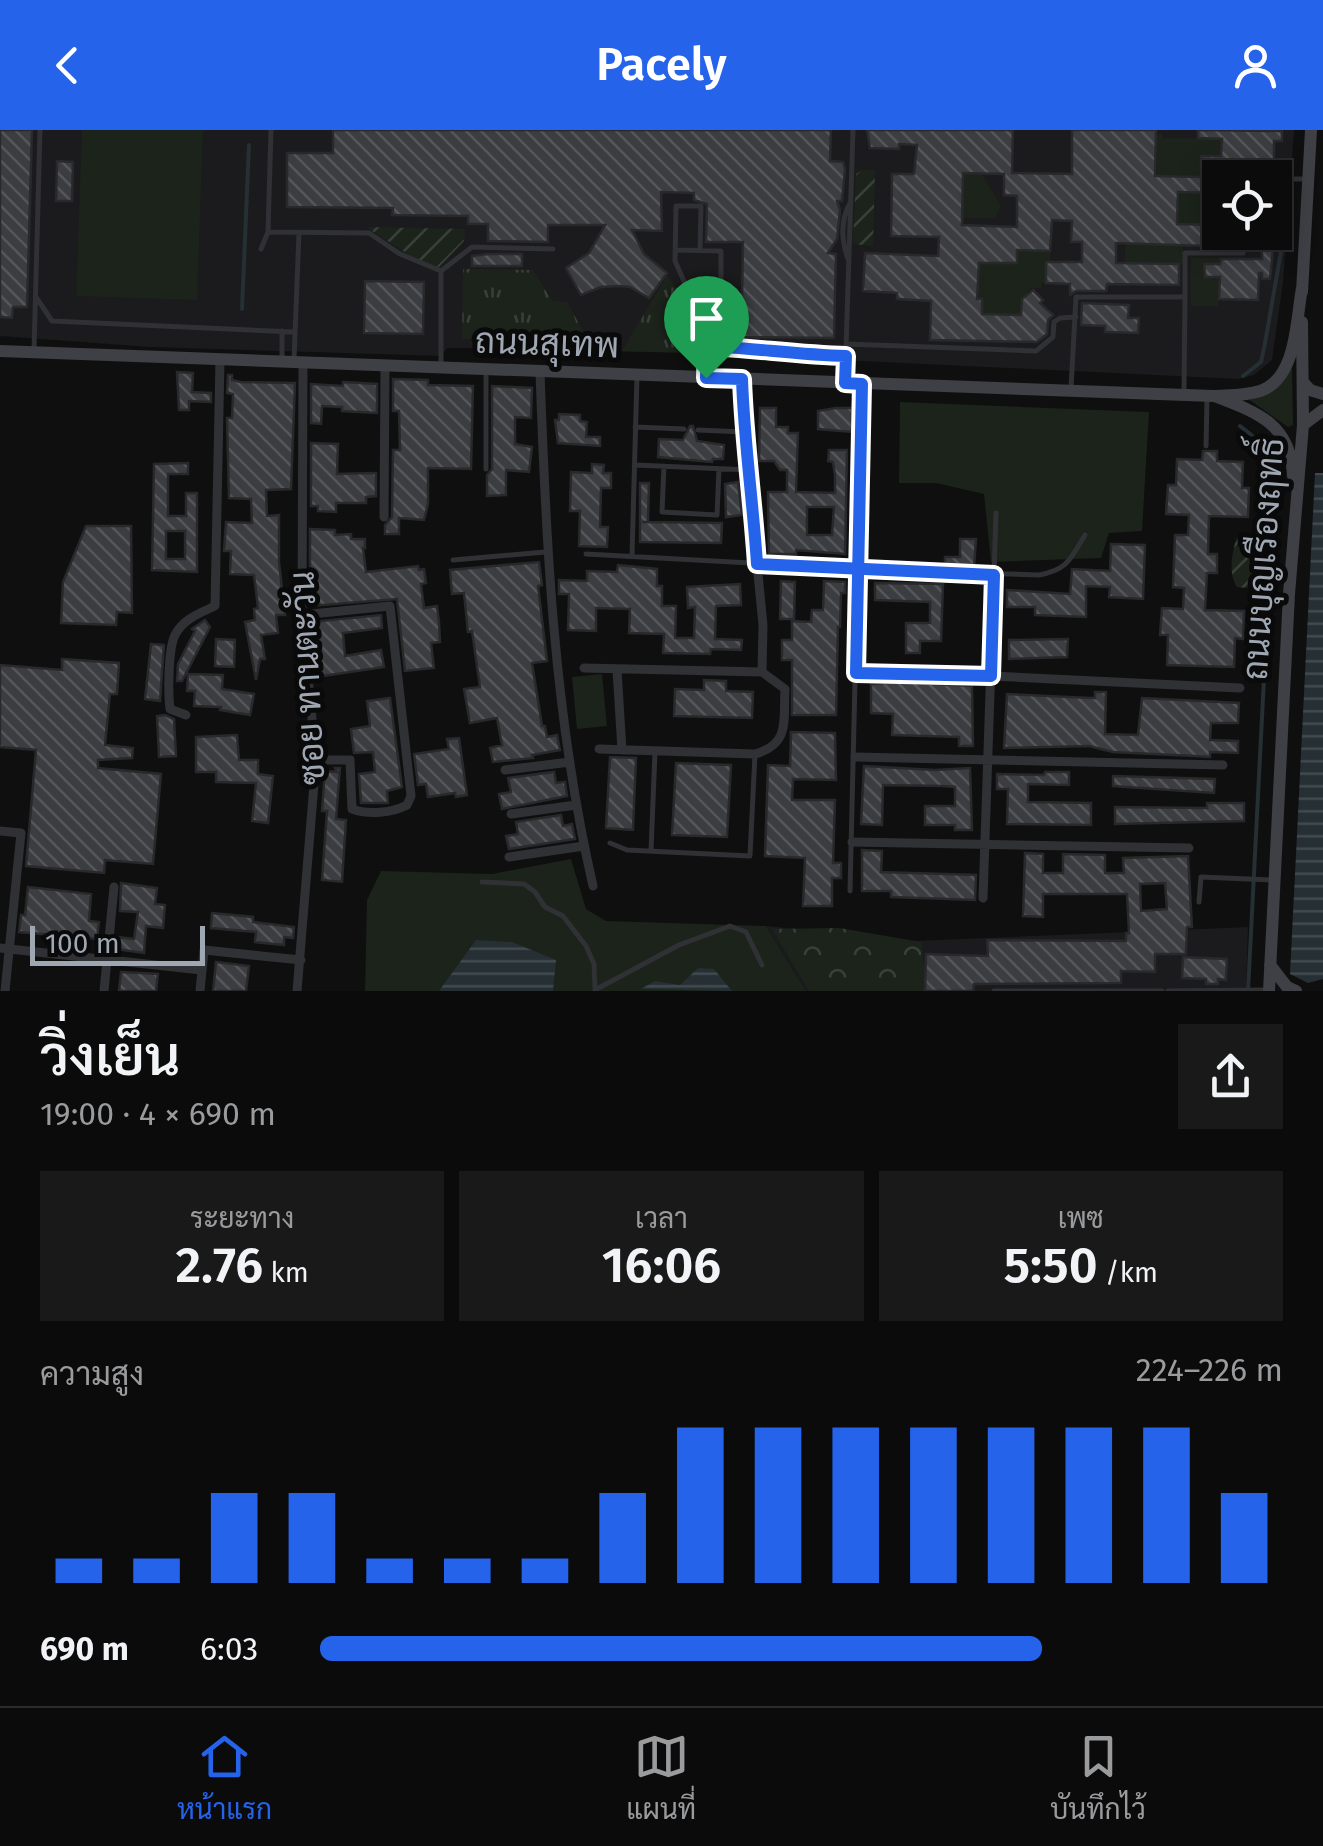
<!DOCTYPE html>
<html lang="th">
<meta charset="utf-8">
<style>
:root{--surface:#0b0b0c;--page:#19191a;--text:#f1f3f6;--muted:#9a9b9d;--line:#2b2b2d;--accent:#2563eb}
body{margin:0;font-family:"Fira Sans",Sarabun,sans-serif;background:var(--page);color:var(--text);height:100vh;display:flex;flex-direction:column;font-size:38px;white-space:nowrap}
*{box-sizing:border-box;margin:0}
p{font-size:32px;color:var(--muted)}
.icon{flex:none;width:55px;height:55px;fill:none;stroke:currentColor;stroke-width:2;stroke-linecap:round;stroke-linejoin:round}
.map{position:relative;height:861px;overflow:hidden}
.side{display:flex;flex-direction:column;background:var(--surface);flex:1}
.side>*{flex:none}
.buttons{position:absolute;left:1202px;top:30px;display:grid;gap:20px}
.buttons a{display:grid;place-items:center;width:90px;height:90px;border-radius:0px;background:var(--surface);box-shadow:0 5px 25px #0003,0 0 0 2px var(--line);font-size:50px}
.scale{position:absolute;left:30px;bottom:25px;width:175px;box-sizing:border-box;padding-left:10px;border:5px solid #9fa7b2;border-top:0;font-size:28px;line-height:35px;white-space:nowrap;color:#9fa7b2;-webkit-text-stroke:8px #0a0a0b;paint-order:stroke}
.pin{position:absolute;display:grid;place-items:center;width:85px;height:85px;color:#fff;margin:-102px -42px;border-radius:50% 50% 50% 0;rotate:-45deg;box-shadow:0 0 10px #0007}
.pin .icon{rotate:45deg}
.round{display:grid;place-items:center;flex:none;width:105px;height:105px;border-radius:0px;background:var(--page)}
.overview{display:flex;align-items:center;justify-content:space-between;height:170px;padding:0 40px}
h1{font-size:55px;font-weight:600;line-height:75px}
.figures{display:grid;grid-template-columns:repeat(3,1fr);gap:15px;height:170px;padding:10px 40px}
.figures div{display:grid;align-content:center;border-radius:0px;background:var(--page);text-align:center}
.figures b{font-size:50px;font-weight:600}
.figures small{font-size:28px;font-weight:400}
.figures p{font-size:28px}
.chart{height:280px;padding:20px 40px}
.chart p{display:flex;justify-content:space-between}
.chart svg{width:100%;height:180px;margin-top:10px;stroke:var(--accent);stroke-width:6}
ul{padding:0 40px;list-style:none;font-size:32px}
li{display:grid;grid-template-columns:160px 120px 1fr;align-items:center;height:75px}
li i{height:25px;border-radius:12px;background:var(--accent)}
header{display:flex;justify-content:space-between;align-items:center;height:130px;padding:0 40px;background:var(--accent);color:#fff;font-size:45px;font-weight:600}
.tab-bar{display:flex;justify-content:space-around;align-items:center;height:140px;border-top:2px solid var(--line);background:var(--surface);font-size:28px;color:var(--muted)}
.tab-bar a{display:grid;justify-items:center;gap:5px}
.tab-bar .selected{color:var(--accent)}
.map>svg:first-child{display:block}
.built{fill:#1b1b1d;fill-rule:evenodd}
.grass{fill:#1b231b}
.forest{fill:url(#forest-crowns)}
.park{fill:url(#park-tufts)}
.garden{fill:url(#garden-furrows)}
.water{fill:url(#water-rules)}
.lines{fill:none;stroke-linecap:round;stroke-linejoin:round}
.stream{stroke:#252f34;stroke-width:4}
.building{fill:url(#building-back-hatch);stroke:#29292c;stroke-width:2.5;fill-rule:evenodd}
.lane{stroke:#303135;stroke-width:5}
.street{stroke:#303135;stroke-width:9}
.secondary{stroke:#3e4045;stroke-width:12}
.route-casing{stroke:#fff;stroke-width:20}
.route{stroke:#2563eb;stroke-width:12}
.labels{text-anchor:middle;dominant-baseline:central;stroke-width:10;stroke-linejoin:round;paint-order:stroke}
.street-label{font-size:35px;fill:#9fa7b2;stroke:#0a0a0b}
</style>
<header><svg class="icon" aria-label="back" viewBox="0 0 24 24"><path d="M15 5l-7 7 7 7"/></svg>Pacely<svg class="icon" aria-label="person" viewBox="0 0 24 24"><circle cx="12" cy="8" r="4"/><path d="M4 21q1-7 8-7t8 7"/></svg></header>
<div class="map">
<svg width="1323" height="861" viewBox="0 0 1323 861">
<defs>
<pattern id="forest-crowns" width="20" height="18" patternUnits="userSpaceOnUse" patternTransform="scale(2.5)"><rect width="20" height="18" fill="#1b231b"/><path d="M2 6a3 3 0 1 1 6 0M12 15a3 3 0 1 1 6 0" fill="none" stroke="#39403a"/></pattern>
<pattern id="park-tufts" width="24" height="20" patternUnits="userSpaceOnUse" patternTransform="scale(2.5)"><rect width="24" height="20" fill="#1b231b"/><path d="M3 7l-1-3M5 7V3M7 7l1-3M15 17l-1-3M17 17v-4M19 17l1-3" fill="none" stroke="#39403a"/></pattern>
<pattern id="garden-furrows" width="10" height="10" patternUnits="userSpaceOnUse" patternTransform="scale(2.5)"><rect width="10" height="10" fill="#1b231b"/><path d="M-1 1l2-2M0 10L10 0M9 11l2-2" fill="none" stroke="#39403a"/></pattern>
<pattern id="water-rules" width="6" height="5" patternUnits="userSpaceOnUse" patternTransform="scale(2.5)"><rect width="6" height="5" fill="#252f34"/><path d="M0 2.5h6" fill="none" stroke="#414a4f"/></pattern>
<pattern id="building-back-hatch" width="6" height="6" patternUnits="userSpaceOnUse" patternTransform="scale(2.5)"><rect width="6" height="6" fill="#3b3d40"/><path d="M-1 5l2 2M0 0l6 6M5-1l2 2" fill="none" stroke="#545659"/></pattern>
</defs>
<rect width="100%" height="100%" fill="#0f0f10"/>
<path class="built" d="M0,0H1294L1283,152L1272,230L1254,245L1238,249L696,223L497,219L492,213H481L475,218H447L441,226L150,217L0,206ZM1220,48H1275V102H1220Z
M766,796L914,811L1248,797L1246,861H806Z"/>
<path class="grass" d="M82,0H203L197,170L76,166Z
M1157,4H1162V8L1222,9L1230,26H1201V47L1157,46Z
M963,43L982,44L1001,76L995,88H962Z
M1168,62H1212V70L1220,74V95L1155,94V91L1177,90L1178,74H1168Z
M1125,113L1183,114V134L1125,133Z
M979,119L994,133H1016L1017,120L1050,121V132H1046V153H1041V158H1031L1022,169L1021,185L982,184L974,169L978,163Z
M1191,128H1221L1218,176H1191Z
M1292,236L1293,295L1288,297L1248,269C1271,264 1283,258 1292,236Z
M900,272L1149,282L1142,401L1109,403L1101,428L991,432L984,364L936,353H899Z
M602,544L607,596L577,599L572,547Z
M571,729L586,779L606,791L766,796L806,861H365L367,770L381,741L492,744Z"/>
<path class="forest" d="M839,798L921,812L927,861H809L772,799Z"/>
<path class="park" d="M463,139L533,140L552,171L567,172L589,212L462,209Z
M667,146C687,171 696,191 696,223L622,221Z"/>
<path class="garden" d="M862,40H875L873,116L853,114L856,44Z
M366,97L465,99L464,111L439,137L425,135Z
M1250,404C1263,415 1257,440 1253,455L1246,458L1237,457C1228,444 1232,424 1236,409Z"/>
<path class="water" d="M1315,343H1323V849L1308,853L1290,844Z
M476,810L512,812L556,830L553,861H439Z
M698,838L714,839L732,861L641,859L655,851L680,855Z"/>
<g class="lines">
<path class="stream" d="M242,179L249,15
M1243,246L1261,232L1265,213L1282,116L1285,36
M1240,296L1259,311L1275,333L1248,861"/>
</g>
<path class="building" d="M0,0H32L27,177H13L12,188L0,187Z
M333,0H831L830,31L843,32L845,39L842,71H837L840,80L837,109L828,123L836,124L834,208L735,207V168H742L743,112H706L707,74L694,70V63L661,62L662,101L632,100L644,124L667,143L649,168L630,157L620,156L601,157L581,165L566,138L589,123L605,95H548V112L488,111V94H468V86L392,85L393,78L287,77V23H333Z
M867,0H1013L1012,43L1072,44V0H1156L1155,46L1201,47V26H1221L1222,9L1198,8V0L1282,1V11H1274V35L1267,34V48H1220V63L1178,62L1177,94L1220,95V102H1239V117L1116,113V133L1179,134V155L1107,154L1106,161H1076L1070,165V154L1046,153V132H1082V112H1071L1072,91L1052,90L1050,121L1017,120V133H979L977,169H982V184L1021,185L1022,169L1033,160L1043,170L1040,173L1053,185L1048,190L1047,204L1037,212L930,210L931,171L897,169V163L863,161L865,123L938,126L939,107L891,106L892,44H914L917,15L899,14V19L870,18ZM963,43L1004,44V65L1017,66V97L962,95Z
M57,31L73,32L72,71H56Z
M1262,102H1273V120L1270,149H1262V143H1259L1258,170L1219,169L1220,147H1205L1204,134H1220L1221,129H1262Z
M488,124H522V136H472V126Z
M365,151L424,152L423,204L364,203Z
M1082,173L1129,175L1128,188H1139L1138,203L1105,202V196L1081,195Z
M177,242L193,243L192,262L211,263V272L189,271V280H179Z
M228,245H232V250L241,252L295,253L291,359L266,360L267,386L279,385V432L285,485H276L278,503L261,505L265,529H260L256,550L245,492L255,490L254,479L258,478L254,445L230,444L231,421H224L226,392L252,393L251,369L229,368L227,288H232L233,264L227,263Z
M393,249L428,250V255L473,256L471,339L428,338V374L424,390L399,388V404H385V395L392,387L393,320H400L399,281H393Z
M343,252L377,254V283L342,281V277L322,276L321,294L311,293V254L343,256Z
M492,256L532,258L531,288L515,287V314L532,317L529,342L506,340V365L487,366V345L492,339Z
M760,278H776V297H788V303H798L796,362L835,363V345L833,332L828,331L829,320H847L845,424L796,420V424H769L768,362H787V340H780L774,331H759ZM807,377H834L832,405H807Z
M836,278H852V302L818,299V281Z
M559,284L580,285V291L587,292L586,307H600V316L558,313L555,290H559Z
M690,296H693L697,311L724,315L723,329H713L712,332L658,327L659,309L683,310Z
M311,313L338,314L337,344L376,343V366L366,367V373H336V382L318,381V376H311Z
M1203,321H1217V331L1243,332L1242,358H1249L1248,387L1209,386L1208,424H1217V443H1207L1205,480L1244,481L1243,509L1235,508L1234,537L1167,535L1168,505H1160L1162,478L1183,479L1184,458L1173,457L1175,405H1188L1189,385L1166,384L1168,355H1176L1177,329L1202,330Z
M188,333V344H168V386H186V363H197V442L152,440L154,334ZM166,401H185V429H166Z
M592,334L604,335L603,343H611V358H601L600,397H608L607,417L579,416L580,381H570L571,342L592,343Z
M738,352L742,385L726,387L725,354Z
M640,353H649L648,392H642L722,393L721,413L640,412Z
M86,396H131L132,483L117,482L116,495L61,493L63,452Z
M310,399L335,400V405L351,404V409H365V418H363L366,442L418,436L419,440L424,439L426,453L421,454L424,478L437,476L439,492L440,512L431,513L434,538L405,541L397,469L310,476Z
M960,409H976L974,437L945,436V427H960Z
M1111,414L1145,415L1143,469L1109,467L1110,457L1086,456V487L1035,485V477H1007V460L1070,464L1072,439L1110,441Z
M539,432L542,455L538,456L547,531L532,533L542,596H545L547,607L557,605L560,620L532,625L533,628L493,632L490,618L502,615L497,588L470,593L464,559L480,557L472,501L468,502L464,463L452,464L450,440Z
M618,435L657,439V456H662V476H676L675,508H694L695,477L688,478L687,457L740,454L741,475L716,476L715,509L742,510L741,520L711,519L710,524L663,523L664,504L629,503L630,479L596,478V501L568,500L569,464H559V450L587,451V441L617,442Z
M781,451L795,452L794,489H780Z
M824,451L845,452V463H841L840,497H838L836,585H792V530H782V510H792V491L811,492L812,480H823Z
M875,453L943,454L941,511H920V523H906V493H930V472L875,470Z
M381,485L382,498L343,503L345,526L381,520L384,537L316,547L311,492Z
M205,490L210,497L182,551H177L178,534L195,501L192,499Z
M216,509L235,510L234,537L215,536Z
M1068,509L1067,527L1009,529V510Z
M151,514L164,515L160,571L145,569Z
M62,529L119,533L117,564H110L105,615L133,618L132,628L98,630V638L161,644L153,734L105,730L104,743L26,736L36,620L0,617V535L62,540Z
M188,544L223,545L222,559L254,564L250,585L220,580L221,577L194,576L195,561H187Z
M704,550L726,551V561L753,562L752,588L674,586L675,559L704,560Z
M898,552L972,556L973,616H959V607L892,605L893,584L871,583V554Z
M1095,562H1106L1105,604L1138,605L1142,568L1239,573L1238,593H1211L1210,610L1238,611V623L1210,622V627L1194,626L1113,622L1089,616L1004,618L1007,564L1090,568H1095Z
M390,568L402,657L387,661L388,673H361L359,644L375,642L373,622L354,623L351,599L370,596L367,571Z
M165,585L174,589L176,626L159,627L157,586Z
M791,602L835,603L836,650L793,649L792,670H835L833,733H841V748H832V776H803L805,728L765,726L768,635L790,636Z
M237,605L239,630H258V644L273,646L268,693L252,691L256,653L216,652V642H196V607Z
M459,608L467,665L456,667L455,663L428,667L426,654L418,655L414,624L449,619L447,609Z
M610,627L636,628L633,700L606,698Z
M676,633L731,635L727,707L672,705Z
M864,636L935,640L970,638L972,700H955V695H925V676H955V657L941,656L883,655L882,695L861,694Z
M335,638H340L336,689L346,690L342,752L322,750L327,681H322L325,641L337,642Z
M554,642L556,653L565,652L567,666L502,679L499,664L511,662L508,648Z
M1045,642H1069V655L1028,654V672L1091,673V695L1007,694L1008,659H997V644L1044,645Z
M1113,646L1215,649L1214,663L1113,656Z
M1207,673H1244V691L1115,694V677L1207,678Z
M561,685L563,696L572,694L575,709L509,719L506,706L518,704L516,692Z
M862,720L882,721L881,742L976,745L975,770L891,767V761H862Z
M1025,723L1043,724V743H1063V724L1105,725V743H1124L1123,728L1188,726L1192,797H1187L1186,824H1155V842L1121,841V853L974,854L973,861H925L926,824L988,826L987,810L1126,811V803H1129L1127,764H1043V787L1023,786ZM1165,753L1167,779L1141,781L1140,754Z
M121,753L157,758L155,774L165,775L163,798L146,796L144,823L116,819L117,807L134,809L138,782L120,781Z
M28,757L91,764L89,791L99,792L97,809L19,802L21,785H25Z
M212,783L253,787V792L294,797L293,808L284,807V815L255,812L256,802L211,798Z
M1183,827L1227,829L1226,850L1218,849V854H1206V849L1182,848Z
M216,832L249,836L246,861H213Z
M121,842L158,844L156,861H119Z"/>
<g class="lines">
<path class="lane" d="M271,0L268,102L369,103L400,124L441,141
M1275,49H1307
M261,119L268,102
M675,120L721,121V173L707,203L675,131L676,76H701L700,120
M848,129C841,109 840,91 850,73
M36,167L52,191L295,202
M1185,167V123H1243
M282,201V230
M846,214L1036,221L1053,207L1054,192L1060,188L1076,187
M707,217C754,218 799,225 846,226
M34,220L40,0
M294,230L299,103
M441,236V141L472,117L553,119
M486,242V339
M706,245L707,203
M845,250L853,0
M743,252L744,302L750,340
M1071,258L1076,167H1185L1184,261
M635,297L684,299
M698,300L744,302
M1206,316L1207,268
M635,335L750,340L757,434
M664,336L662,382L717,385L719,339
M586,424L858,439L1039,445C1068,440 1071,428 1085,405
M632,426L637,246
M453,430L546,422
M994,445L996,383
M610,713L627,720L750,726L755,624
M651,721L655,622
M482,752L524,754L535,762L545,777L563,786L586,816L594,834L595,858
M850,761L862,257
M1199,772L1201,747L1272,750
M595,860L679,815L730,796L746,802L762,835
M994,861H1162
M1168,861L1265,860"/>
<path class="street" d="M540,242C546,416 554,586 593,756
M384,387L385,237
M302,485L390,476L411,666L407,675C392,683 368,685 352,679L350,630H316
M584,538L762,542
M617,540L622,620
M856,543L991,546L1240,558
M186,585L170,579C168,563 168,519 175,505C183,489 200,483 215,476L220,230
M599,619L755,624C791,614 783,590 785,559L762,542L763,495L757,434
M855,627L1223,635
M505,640L570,632
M511,684L576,675
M0,701L21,703L5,861
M852,712L1189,718
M509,727L584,716
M983,768L994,445
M0,818L201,840
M104,861L114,757
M200,861L204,820L301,830
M297,861L316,630L302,485L303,234"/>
<path class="secondary" d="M1302,162L1311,0
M0,221L1213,266C1228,265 1245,266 1260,261C1297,249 1296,190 1302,158
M1303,252L1310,260L1323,264
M1217,267C1259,283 1291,295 1293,346
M1303,295L1323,280
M1270,835L1287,857L1296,861
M1269,861L1289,464L1303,295L1302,192"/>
</g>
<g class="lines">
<defs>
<path id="route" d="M706,248L742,249C744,311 753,372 757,434L994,445L991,546L856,543L862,254L845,253L846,226C799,225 754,218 707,216L706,248"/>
</defs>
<use href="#route" class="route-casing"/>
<use href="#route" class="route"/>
</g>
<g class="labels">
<g class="street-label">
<text transform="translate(547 213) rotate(2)">ถนนสุเทพ</text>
<text transform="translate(1263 429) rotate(-86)">ถนนบุญเรืองฤทธิ์</text>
<text transform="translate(307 548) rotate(-93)">ซอย ทานตะวัน</text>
</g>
</g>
</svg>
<div class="buttons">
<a><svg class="icon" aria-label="locate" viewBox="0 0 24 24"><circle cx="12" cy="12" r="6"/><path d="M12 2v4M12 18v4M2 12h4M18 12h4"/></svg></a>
</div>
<div class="scale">100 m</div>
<div class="pin" style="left:706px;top:248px;background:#1e9e55"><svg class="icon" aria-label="arrive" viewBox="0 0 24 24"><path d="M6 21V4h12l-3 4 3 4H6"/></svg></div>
</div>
<section class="side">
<div class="overview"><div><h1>วิ่งเย็น</h1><p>19:00 · 4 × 690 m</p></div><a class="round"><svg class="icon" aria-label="share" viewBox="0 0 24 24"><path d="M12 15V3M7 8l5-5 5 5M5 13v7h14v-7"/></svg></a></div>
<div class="figures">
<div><p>ระยะทาง</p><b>2.76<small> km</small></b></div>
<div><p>เวลา</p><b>16:06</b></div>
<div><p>เพซ</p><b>5:50<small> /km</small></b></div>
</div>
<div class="chart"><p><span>ความสูง</span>224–226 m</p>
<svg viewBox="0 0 160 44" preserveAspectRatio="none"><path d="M5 44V38M15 44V38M25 44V22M35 44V22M45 44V38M55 44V38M65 44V38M75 44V22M85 44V6M95 44V6M105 44V6M115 44V6M125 44V6M135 44V6M145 44V6M155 44V22"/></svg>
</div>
<ul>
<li><b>690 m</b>6:03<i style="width:75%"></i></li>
</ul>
</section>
<nav class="tab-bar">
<a class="selected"><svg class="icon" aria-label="home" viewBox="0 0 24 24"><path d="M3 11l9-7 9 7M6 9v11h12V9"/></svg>หน้าแรก</a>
<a><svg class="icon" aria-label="map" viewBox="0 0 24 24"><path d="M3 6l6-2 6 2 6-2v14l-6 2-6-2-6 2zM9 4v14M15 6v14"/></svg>แผนที่</a>
<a><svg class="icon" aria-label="saved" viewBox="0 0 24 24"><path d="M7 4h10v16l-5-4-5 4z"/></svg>บันทึกไว้</a>
</nav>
